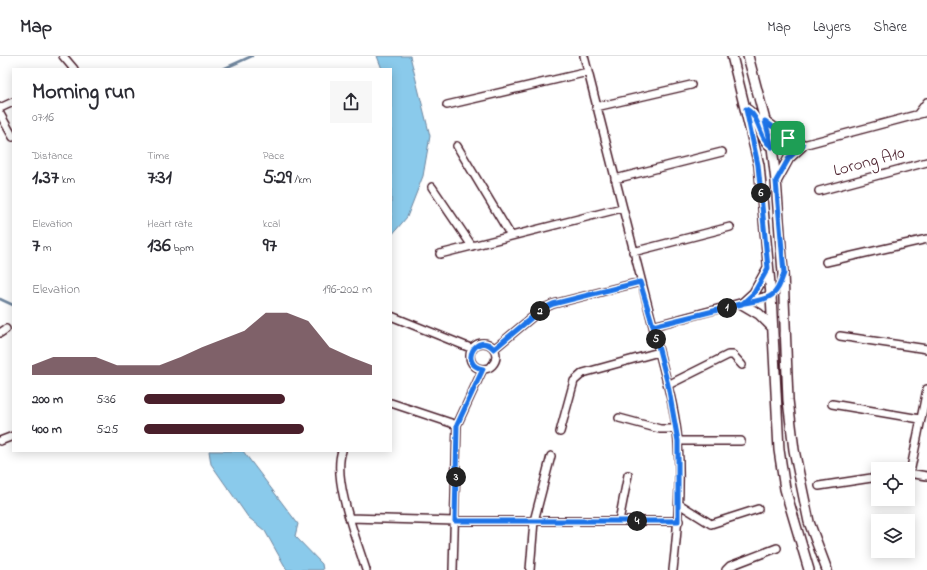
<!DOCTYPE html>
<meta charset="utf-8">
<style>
:root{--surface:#fff;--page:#f7f7f7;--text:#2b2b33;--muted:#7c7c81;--line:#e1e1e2;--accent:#4a1f2b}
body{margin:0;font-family:"Indie Flower",sans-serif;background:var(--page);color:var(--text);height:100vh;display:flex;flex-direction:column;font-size:15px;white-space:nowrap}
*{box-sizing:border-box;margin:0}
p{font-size:13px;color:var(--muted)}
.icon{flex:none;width:22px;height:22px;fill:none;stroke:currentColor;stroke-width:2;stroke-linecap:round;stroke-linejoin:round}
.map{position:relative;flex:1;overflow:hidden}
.side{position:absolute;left:12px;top:12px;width:380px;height:384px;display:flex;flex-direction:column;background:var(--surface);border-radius:0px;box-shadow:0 2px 10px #0003}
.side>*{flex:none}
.tools{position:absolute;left:871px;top:406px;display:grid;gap:8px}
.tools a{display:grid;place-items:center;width:44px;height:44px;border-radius:0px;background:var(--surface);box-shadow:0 2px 10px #0003;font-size:20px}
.pin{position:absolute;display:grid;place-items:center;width:34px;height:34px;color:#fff;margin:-17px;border-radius:8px;box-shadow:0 2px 6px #0006}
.km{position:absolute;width:20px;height:20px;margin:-10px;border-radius:50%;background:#222;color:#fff;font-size:11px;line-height:20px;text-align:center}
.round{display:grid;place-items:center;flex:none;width:42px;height:42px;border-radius:0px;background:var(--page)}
.head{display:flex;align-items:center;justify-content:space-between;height:68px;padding:0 20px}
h1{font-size:22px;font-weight:700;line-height:30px}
.metrics{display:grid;grid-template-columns:repeat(3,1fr);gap:6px;height:68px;padding:4px 20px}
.metrics div{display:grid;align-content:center}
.metrics b{font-size:20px;font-weight:700}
.metrics small{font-size:11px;font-weight:400}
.metrics p{font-size:11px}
.chart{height:112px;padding:8px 20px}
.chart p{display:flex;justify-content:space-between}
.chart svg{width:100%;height:72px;margin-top:4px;fill:var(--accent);opacity:.7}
ul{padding:0 20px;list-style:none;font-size:13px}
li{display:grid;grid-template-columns:64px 48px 1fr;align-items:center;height:30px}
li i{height:10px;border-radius:5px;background:var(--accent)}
header{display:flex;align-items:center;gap:24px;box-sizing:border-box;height:56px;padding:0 20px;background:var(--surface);border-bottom:1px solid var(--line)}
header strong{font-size:19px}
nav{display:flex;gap:22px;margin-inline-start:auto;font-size:14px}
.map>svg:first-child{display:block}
.water{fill:#8acaeb;stroke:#70869e}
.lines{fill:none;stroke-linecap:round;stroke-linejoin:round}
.stream{stroke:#70869e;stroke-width:2.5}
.street-casing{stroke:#4a1f2b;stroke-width:10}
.secondary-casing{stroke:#4a1f2b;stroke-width:12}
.street{stroke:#fff;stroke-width:7}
.secondary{stroke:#fff;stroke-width:9}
.route-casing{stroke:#fff;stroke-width:8}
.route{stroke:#1a73e8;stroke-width:5}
.labels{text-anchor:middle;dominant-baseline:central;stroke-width:4;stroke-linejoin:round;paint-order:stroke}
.street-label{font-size:17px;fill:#4a1f2b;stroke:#fff}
</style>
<header>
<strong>Map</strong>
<nav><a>Map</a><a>Layers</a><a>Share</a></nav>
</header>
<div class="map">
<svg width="927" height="514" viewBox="0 0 927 514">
<rect width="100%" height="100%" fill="#fff"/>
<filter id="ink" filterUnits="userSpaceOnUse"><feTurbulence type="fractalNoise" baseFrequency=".025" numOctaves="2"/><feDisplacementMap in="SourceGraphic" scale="8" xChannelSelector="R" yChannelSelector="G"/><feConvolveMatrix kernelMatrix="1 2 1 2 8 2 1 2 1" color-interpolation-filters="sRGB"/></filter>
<g filter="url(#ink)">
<path class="water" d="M377,0H410L430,80L423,120L407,161L391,180V13H382Z
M209,395H243L298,468L295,480L322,508L323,514H287L265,475L248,461L211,408Z"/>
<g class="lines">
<path class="stream" d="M223,13L252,0
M0,243L13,249"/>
<defs>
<path id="street" d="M63,0L74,13
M584,0L653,270
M447,49L588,16
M596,51L691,29
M0,52L13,46
M0,58L13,81
M917,59L927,46
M457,90L511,180
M772,91L803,89L927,56
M615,123L722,96
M432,131L472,190
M819,135L927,106
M633,196L730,171
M440,198L622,152
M826,206L927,183
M391,260L473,293
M0,277L6,273
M840,280L927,293
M470 300a13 13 0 1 1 26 0a13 13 0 1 1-26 0Z
M494,293L542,253L553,248L640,226
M668,329L728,299H733L742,309
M391,347L457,369
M832,348L920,363
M619,362L660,373H675
M560,376L574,325L583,317L659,296
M0,385L13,380
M678,385H741
M342,395C332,423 357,485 366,514
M908,417L927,420
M910,417L927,333
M819,430L878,421
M679,448L711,468L758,453
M350,462L455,465H679
M619,465L628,419
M453,514L457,369L483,313
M530,514L534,465L551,400
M673,514C678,472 681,429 678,386C675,347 661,308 653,270L771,239
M726,514L730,510L777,492"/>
<path id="secondary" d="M732,0L759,109L771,239L779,394L785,433L809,514
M748,0L772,91L776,125L783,217L788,344L794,394L809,466L827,514
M746,53C761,61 758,82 772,91
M765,65L788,82L803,89L789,102L777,124
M768,212L754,237L742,248L759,258L772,271"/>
</defs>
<use href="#street" class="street-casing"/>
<use href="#secondary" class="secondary-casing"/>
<use href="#street" class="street"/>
<use href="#secondary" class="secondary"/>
</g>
</g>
<g class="lines" filter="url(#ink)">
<defs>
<path id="route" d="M788,82L803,89L789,102L776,125L784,217C781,225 779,234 772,239C764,245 749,246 740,248C711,256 682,263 653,270L640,226L553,248L542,253L494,293C477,274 458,309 483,313L457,369L455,465H678V385L668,329L653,270L742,248L754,237L768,212L758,109L746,53C761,61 758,82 772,91L765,65L788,82"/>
</defs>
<use href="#route" class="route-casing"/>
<use href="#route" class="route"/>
</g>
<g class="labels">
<g class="street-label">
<text transform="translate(869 106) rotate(-15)">Lorong A10</text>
</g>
</g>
</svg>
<div class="tools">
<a><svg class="icon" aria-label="locate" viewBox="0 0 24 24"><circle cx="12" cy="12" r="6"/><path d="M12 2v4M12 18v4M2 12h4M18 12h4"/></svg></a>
<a><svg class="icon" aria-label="layers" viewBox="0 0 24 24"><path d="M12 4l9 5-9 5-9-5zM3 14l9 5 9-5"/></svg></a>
</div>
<div class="pin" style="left:788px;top:82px;background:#1e9e55"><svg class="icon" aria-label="arrive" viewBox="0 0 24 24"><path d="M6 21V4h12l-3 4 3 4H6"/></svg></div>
<b class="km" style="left:727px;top:252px">1</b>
<b class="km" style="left:540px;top:255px">2</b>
<b class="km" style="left:456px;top:421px">3</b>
<b class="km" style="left:637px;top:465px">4</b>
<b class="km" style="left:656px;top:283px">5</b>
<b class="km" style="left:761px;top:137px">6</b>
<section class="side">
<div class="head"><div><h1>Morning run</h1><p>07:16</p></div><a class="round"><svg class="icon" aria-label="share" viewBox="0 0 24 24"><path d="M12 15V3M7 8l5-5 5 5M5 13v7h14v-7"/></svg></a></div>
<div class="metrics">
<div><p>Distance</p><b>1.37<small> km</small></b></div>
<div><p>Time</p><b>7:31</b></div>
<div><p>Pace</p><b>5:29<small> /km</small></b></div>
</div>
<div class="metrics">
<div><p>Elevation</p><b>7<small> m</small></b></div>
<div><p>Heart rate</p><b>136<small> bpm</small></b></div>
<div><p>kcal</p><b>97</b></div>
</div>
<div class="chart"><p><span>Elevation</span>196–202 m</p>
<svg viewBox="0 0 160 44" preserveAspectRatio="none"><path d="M0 44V38L10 33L20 33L30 33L40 38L50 38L60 38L70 33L80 27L90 22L100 17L110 6L120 6L130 11L140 27L150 33L160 38V44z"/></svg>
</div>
<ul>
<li><b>200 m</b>5:36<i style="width:62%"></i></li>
<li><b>400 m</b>5:25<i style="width:70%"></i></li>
</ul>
</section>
</div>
